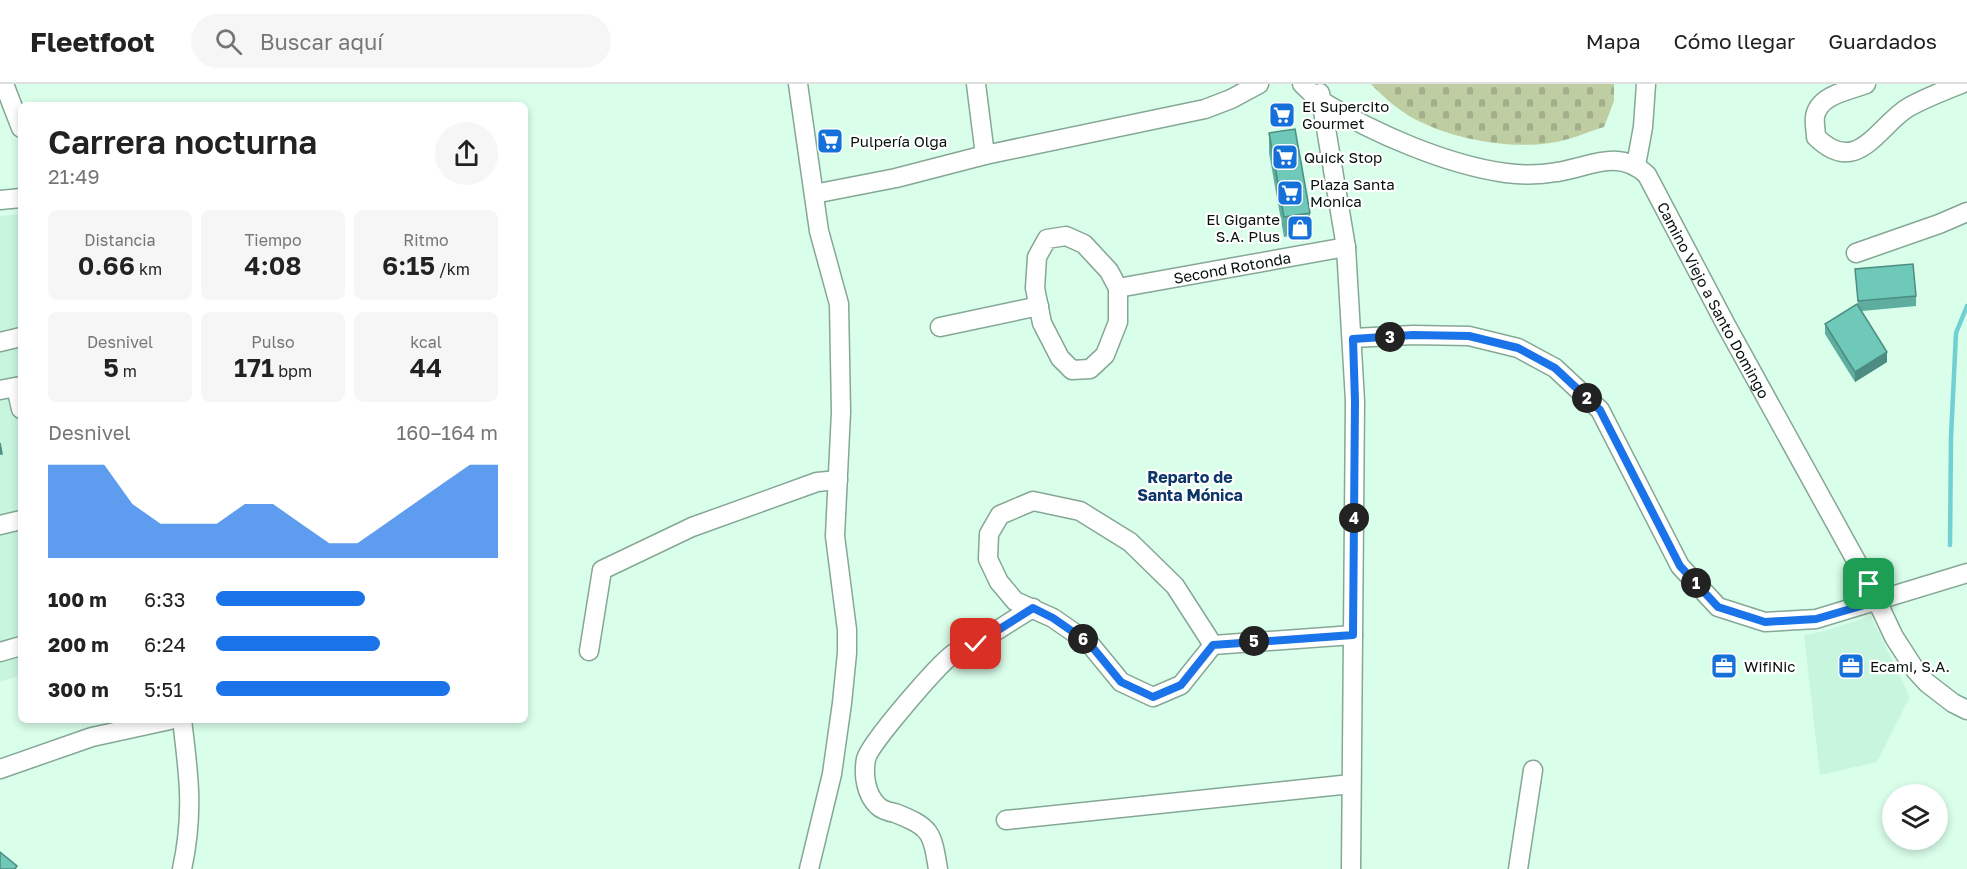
<!DOCTYPE html>
<html lang="es">
<meta charset="utf-8">
<style>
:root{--surface:#fff;--page:#f6f6f6;--text:#222;--muted:#767676;--line:#e0e0e0;--accent:#1a73e8}
body{margin:0;font-family:"Golos Text",sans-serif;background:var(--page);color:var(--text);height:100vh;display:flex;flex-direction:column;font-size:22px;white-space:nowrap}
*{box-sizing:border-box;margin:0}
p{font-size:20px;color:var(--muted)}
.icon{flex:none;width:33px;height:33px;fill:none;stroke:currentColor;stroke-width:2;stroke-linecap:round;stroke-linejoin:round}
.map{position:relative;flex:1;overflow:hidden}
.side{position:absolute;left:18px;top:18px;width:510px;height:621px;display:flex;flex-direction:column;background:var(--surface);border-radius:9px;box-shadow:0 3px 9px #0003}
.side>*{flex:none}
.buttons{position:absolute;left:1882px;top:700px;display:grid;gap:12px}
.buttons a{display:grid;place-items:center;width:66px;height:66px;border-radius:50%;background:var(--surface);box-shadow:0 3px 9px #0003;font-size:30px}
.pin{position:absolute;display:grid;place-items:center;width:51px;height:51px;color:#fff;margin:-26px;border-radius:12px;box-shadow:0 3px 9px #0006}
.km{position:absolute;width:30px;height:30px;margin:-15px;border-radius:50%;background:#222;color:#fff;font-size:16px;line-height:30px;text-align:center}
.round{display:grid;place-items:center;flex:none;width:63px;height:63px;border-radius:32px;background:var(--page)}
.head{display:flex;align-items:center;justify-content:space-between;height:102px;padding:0 30px}
h1{font-size:33px;font-weight:600;line-height:45px}
.metrics{display:grid;grid-template-columns:repeat(3,1fr);gap:9px;height:102px;padding:6px 30px}
.metrics div{display:grid;align-content:center;border-radius:9px;background:var(--page);text-align:center}
.metrics b{font-size:26px;font-weight:600}
.metrics small{font-size:16px;font-weight:400}
.metrics p{font-size:16px}
.chart{height:168px;padding:12px 30px}
.chart p{display:flex;justify-content:space-between}
.chart svg{width:100%;height:108px;margin-top:6px;fill:var(--accent);opacity:.7}
ul{padding:0 30px;list-style:none;font-size:20px}
li{display:grid;grid-template-columns:96px 72px 1fr;align-items:center;height:45px}
li i{height:15px;border-radius:8px;background:var(--accent)}
header{display:flex;align-items:center;gap:36px;box-sizing:border-box;height:84px;padding:0 30px;background:var(--surface);border-bottom:2px solid var(--line)}
header strong{font-size:28px}
nav{display:flex;gap:33px;margin-inline-start:auto;font-size:21px}
.search{width:420px;height:54px;background:var(--page);display:flex;align-items:center;gap:15px;box-sizing:border-box;padding:0 21px;border-radius:33px;color:var(--muted);font-size:22px}
.map>svg:first-child{display:block}
.built{fill:#c8f5dd}
.cemetery{fill:url(#cemetery-stones)}
.lines{fill:none;stroke-linecap:round;stroke-linejoin:round}
.stream{stroke:#70d0d4;stroke-width:4.5}
.minor-casing{stroke:#85a795;stroke-width:21}
.minor{stroke:#fff;stroke-width:18}
.wall{fill:#5fad9e}
.shaded-wall{fill:#4d8d81}
.building{fill:#6ec9b8;stroke:#4d8d81;stroke-width:1.5}
.route-casing{stroke:#fff;stroke-width:12}
.route{stroke:#1a73e8;stroke-width:8}
.labels{text-anchor:middle;dominant-baseline:central;stroke-width:4.5;stroke-linejoin:round;paint-order:stroke}
.poi-label{font-size:15px;fill:#05120b;stroke:#fff;text-anchor:start}
.street-label{font-size:15px;fill:#05120b;stroke:#fff}
.neighbourhood-label{font-size:16px;font-weight:bold;fill:#0c3568;stroke:#fff}
</style>
<header>
<strong>Fleetfoot</strong>
<div class="search"><svg class="icon" aria-label="search" viewBox="0 0 24 24"><circle cx="10" cy="10" r="6"/><path d="M15 15l6 6"/></svg>Buscar aquí</div>
<nav><a>Mapa</a><a>Cómo llegar</a><a>Guardados</a></nav>
</header>
<div class="map">
<svg width="1967" height="785" viewBox="0 0 1967 785">
<defs>
<pattern id="cemetery-stones" width="16" height="16" patternUnits="userSpaceOnUse" patternTransform="scale(1.5)"><rect width="16" height="16" fill="#becda2"/><path d="M2 7V4a2 2 0 0 1 4 0v3zM10 15v-3a2 2 0 0 1 4 0v3z" fill="#a2af8a"/></pattern>
</defs>
<rect width="100%" height="100%" fill="#d9feea"/>
<path class="built" d="M21,130V591L0,598V132Z
M1871,532L1910,613L1877,678L1820,691L1804,551L1821,548Z"/>
<path class="cemetery" d="M1371,0H1614V17L1604,43C1587,48 1568,57 1550,59C1512,65 1458,56 1423,39C1404,31 1385,15 1371,0Z"/>
<g class="lines">
<path class="stream" d="M1950,461L1951,353L1956,249L1967,222"/>
<defs>
<g id="minor">
<path d="M4,0L21,44"/>
<path d="M798,0L819,147L839,220L841,328L835,452L847,546V569L842,619L832,690L809,785"/>
<path d="M976,0L985,71"/>
<path id="s1" d="M1302,0C1309,6 1315,14 1323,18C1373,49 1447,81 1506,89C1522,91 1540,91 1557,88C1590,83 1618,64 1647,91L1726,241L1869,500L1894,553L1916,587L1927,599L1953,619L1967,626"/>
<path d="M1866,0C1848,7 1818,11 1815,33C1814,39 1816,47 1816,53C1858,94 1878,41 1909,23C1925,14 1943,7 1961,0"/>
<path d="M1320,9L1346,163L1355,317L1351,785"/>
<path d="M1636,81L1643,43L1646,0"/>
<path d="M814,110L896,94L985,71L1205,25L1231,15L1259,0"/>
<path d="M0,116L21,114"/>
<path d="M1066,152L1084,160L1109,187L1118,204V238L1105,271L1090,285L1072,286L1060,274L1042,239L1035,204L1037,173L1047,155Z"/>
<path d="M1856,169L1939,140L1967,128"/>
<path id="s2" d="M1118,204L1346,163"/>
<path d="M940,243L1039,222"/>
<path d="M1353,254L1413,251L1469,252L1518,264L1555,284L1600,326L1680,482L1718,523L1765,538L1816,535L1967,489"/>
<path d="M0,258L21,253"/>
<path d="M16,303L21,325"/>
<path d="M0,306L21,302"/>
<path d="M0,441L21,436"/>
<path d="M1213,561L1175,502L1130,458L1080,427L1033,417L1000,431L989,450L988,475L999,498L1015,517L1053,534L1089,559L1121,598L1153,613L1181,601L1213,561L1353,551"/>
<path d="M589,567L602,486L692,443L817,398L838,396"/>
<path d="M0,568L21,562"/>
<path d="M0,685L92,653L170,636"/>
<path d="M1006,736L1351,700"/>
<path d="M182,785C194,730 189,691 182,636"/>
<path d="M938,785C932,748 931,743 895,729C890,728 882,726 878,722C866,711 863,691 866,675C870,659 938,581 953,570C961,564 970,563 978,558C997,547 1014,535 1033,524"/>
<path d="M1518,785L1533,686"/>
</g>
</defs>
<use href="#minor" class="minor-casing"/>
<use href="#minor" class="minor"/>
</g>
<path class="wall" d="M1269,49L1310,129V148L1284,153L1269,69Z
M1855,185L1916,212V222L1862,227L1887,278L1855,298L1825,250V240L1858,221Z"/>
<path class="shaded-wall" d="M1887,268V278L1855,298V288Z"/>
<path class="building" d="M1295,45L1310,129L1284,133L1269,49Z
M1913,180L1916,212L1858,217L1855,185Z
M1857,220L1887,268L1855,288L1825,240Z
M0,359L2,370H0Z
M0,768L17,782L15,785H0Z"/>
<g class="lines">
<defs>
<path id="route" d="M976,560L1033,524L1053,534L1089,559L1121,598L1153,613L1181,601L1213,561L1353,551L1355,317L1353,255L1413,251L1469,252L1518,264L1555,284L1600,326L1680,482L1718,523L1765,538L1816,535L1878,517L1869,500"/>
</defs>
<use href="#route" class="route-casing"/>
<use href="#route" class="route"/>
</g>
<defs>
<symbol id="supermarket-square" viewBox="-11 -11 22 22"><rect x="-9" y="-9" width="18" height="18" rx="4" fill="#1670d9" stroke="#fff"/><path d="M-6-5.5h2.5l.6 2H6L4.5 2H-2.5L-4.4-4H-6ZM-1.5 3.2a1.3 1.3 0 1 0 .1 0ZM3 3.2a1.3 1.3 0 1 0 .1 0Z" fill="#fff"/></symbol>
<symbol id="shop-square" viewBox="-11 -11 22 22"><rect x="-9" y="-9" width="18" height="18" rx="4" fill="#1670d9" stroke="#fff"/><path d="M-5-2.5h2.3a2.7 3.5 0 0 1 5.4 0H5L5.5 6h-11ZM-1.5-2.5h3a1.5 2.3 0 0 0-3 0Z" fill="#fff"/></symbol>
<symbol id="office-square" viewBox="-11 -11 22 22"><rect x="-9" y="-9" width="18" height="18" rx="4" fill="#1670d9" stroke="#fff"/><path d="M-6-3h4V-5.5h4V-3h4V5H-6ZM-1-4.5V-3h2v-1.5ZM-6 0V1H6V0Z" fill="#fff"/></symbol>
</defs>
<g fill-rule="evenodd">
<use href="#supermarket-square" x="1267" y="16" width="30" height="30"/>
<use href="#supermarket-square" x="815" y="42" width="30" height="30"/>
<use href="#supermarket-square" x="1270" y="58" width="30" height="30"/>
<use href="#supermarket-square" x="1275" y="94" width="30" height="30"/>
<use href="#shop-square" x="1285" y="129" width="30" height="30"/>
<use href="#office-square" x="1709" y="567" width="30" height="30"/>
<use href="#office-square" x="1836" y="567" width="30" height="30"/>
</g>
<g class="labels">
<g class="poi-label">
<text x="1302" y="22">El Supercito<tspan x="1302" dy="17">Gourmet</tspan></text>
<text x="850" y="57">Pulpería Olga</text>
<text x="1304" y="73">Quick Stop</text>
<text x="1310" y="100">Plaza Santa<tspan x="1310" dy="17">Monica</tspan></text>
<text x="1280" y="135" text-anchor="end">El Gigante<tspan x="1280" dy="17">S.A. Plus</tspan></text>
<text x="1744" y="582">WifiNic</text>
<text x="1870" y="582">Ecami, S.A.</text>
</g>
<g class="street-label">
<text stroke="none"><textPath href="#s2" startOffset="116">Second Rotonda</textPath></text>
<text stroke="none"><textPath href="#s1" startOffset="513">Camino Viejo a Santo Domingo</textPath></text>
</g>
<g class="neighbourhood-label">
<text x="1190" y="393">Reparto de<tspan x="1190" dy="18">Santa Mónica</tspan></text>
</g>
</g>
</svg>
<div class="buttons">
<a><svg class="icon" aria-label="layers" viewBox="0 0 24 24"><path d="M12 4l9 5-9 5-9-5zM3 14l9 5 9-5"/></svg></a>
</div>
<div class="pin" style="left:1869px;top:500px;background:#1e9e55"><svg class="icon" aria-label="arrive" viewBox="0 0 24 24"><path d="M6 21V4h12l-3 4 3 4H6"/></svg></div>
<div class="pin" style="left:976px;top:560px;background:#d93025"><svg class="icon" aria-label="check" viewBox="0 0 24 24"><path d="M5 12l5 5 9-10"/></svg></div>
<b class="km" style="left:1696px;top:499px">1</b>
<b class="km" style="left:1587px;top:314px">2</b>
<b class="km" style="left:1390px;top:253px">3</b>
<b class="km" style="left:1354px;top:434px">4</b>
<b class="km" style="left:1254px;top:557px">5</b>
<b class="km" style="left:1083px;top:555px">6</b>
<section class="side">
<div class="head"><div><h1>Carrera nocturna</h1><p>21:49</p></div><a class="round"><svg class="icon" aria-label="share" viewBox="0 0 24 24"><path d="M12 15V3M7 8l5-5 5 5M5 13v7h14v-7"/></svg></a></div>
<div class="metrics">
<div><p>Distancia</p><b>0.66<small> km</small></b></div>
<div><p>Tiempo</p><b>4:08</b></div>
<div><p>Ritmo</p><b>6:15<small> /km</small></b></div>
</div>
<div class="metrics">
<div><p>Desnivel</p><b>5<small> m</small></b></div>
<div><p>Pulso</p><b>171<small> bpm</small></b></div>
<div><p>kcal</p><b>44</b></div>
</div>
<div class="chart"><p><span>Desnivel</span>160–164 m</p>
<svg viewBox="0 0 160 44" preserveAspectRatio="none"><path d="M0 44V6L10 6L20 6L30 22L40 30L50 30L60 30L70 22L80 22L90 30L100 38L110 38L120 30L130 22L140 14L150 6L160 6V44z"/></svg>
</div>
<ul>
<li><b>100 m</b>6:33<i style="width:53%"></i></li>
<li><b>200 m</b>6:24<i style="width:58%"></i></li>
<li><b>300 m</b>5:51<i style="width:83%"></i></li>
</ul>
</section>
</div>
